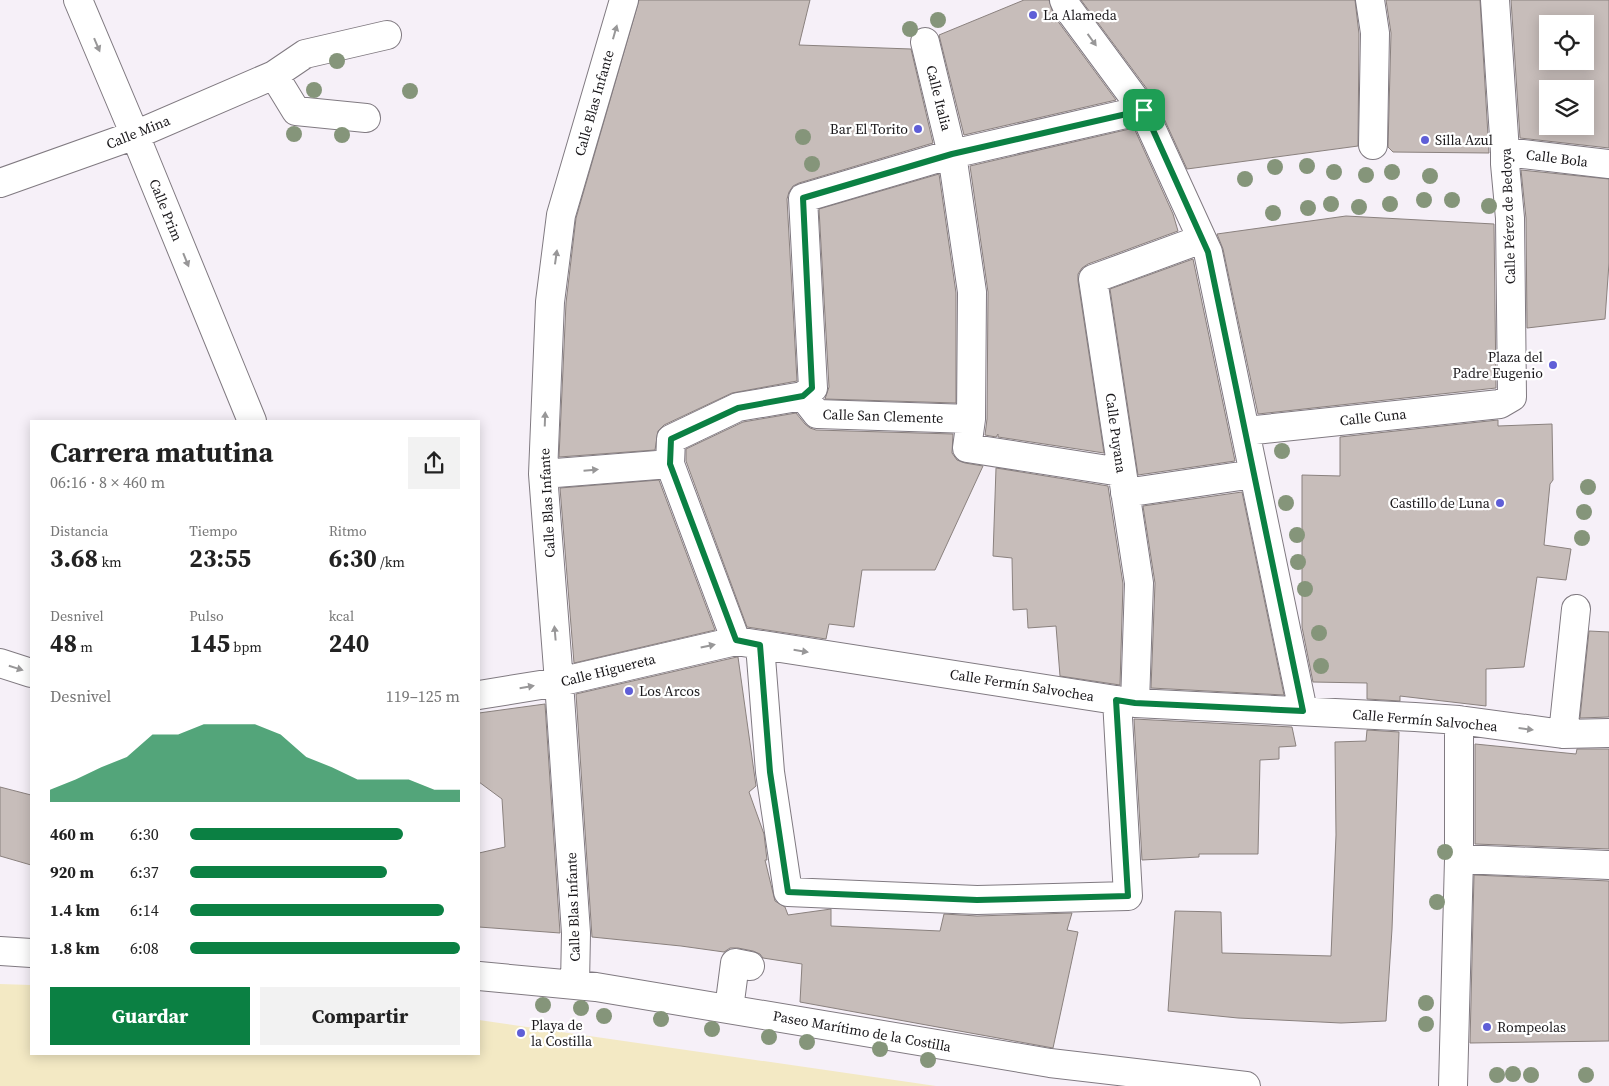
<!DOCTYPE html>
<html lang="es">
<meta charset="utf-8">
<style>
:root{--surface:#fff;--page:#f2f2f2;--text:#222;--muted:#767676;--accent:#0b8043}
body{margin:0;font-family:"Source Serif 4",serif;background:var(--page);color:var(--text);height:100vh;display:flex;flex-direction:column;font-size:19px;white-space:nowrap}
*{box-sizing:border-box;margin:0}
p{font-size:16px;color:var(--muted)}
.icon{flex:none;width:28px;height:28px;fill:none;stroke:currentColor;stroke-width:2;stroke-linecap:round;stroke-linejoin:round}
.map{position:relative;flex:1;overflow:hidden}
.side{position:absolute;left:30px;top:420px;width:450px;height:635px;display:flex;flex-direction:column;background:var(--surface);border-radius:0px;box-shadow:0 2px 12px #0003}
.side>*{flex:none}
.tools{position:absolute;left:1539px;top:15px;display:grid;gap:10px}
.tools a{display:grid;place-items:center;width:55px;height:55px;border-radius:0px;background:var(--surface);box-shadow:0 2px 12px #0003;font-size:25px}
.pin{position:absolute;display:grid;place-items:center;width:42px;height:42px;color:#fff;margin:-21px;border-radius:10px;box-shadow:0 2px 8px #0006}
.round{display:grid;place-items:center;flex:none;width:52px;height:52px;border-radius:0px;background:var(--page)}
.headline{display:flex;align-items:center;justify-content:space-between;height:85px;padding:0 20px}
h1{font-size:28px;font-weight:700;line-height:38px}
.metrics{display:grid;grid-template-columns:repeat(3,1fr);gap:8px;height:85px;padding:5px 20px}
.metrics div{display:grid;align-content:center}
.metrics b{font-size:25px;font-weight:700}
.metrics small{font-size:14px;font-weight:400}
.metrics p{font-size:14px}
.chart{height:140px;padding:10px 20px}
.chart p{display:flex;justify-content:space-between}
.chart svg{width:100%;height:90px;margin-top:5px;fill:var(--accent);opacity:.7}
.action{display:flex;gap:10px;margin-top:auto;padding:10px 20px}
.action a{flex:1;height:58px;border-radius:0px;background:var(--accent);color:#fff;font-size:20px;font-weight:700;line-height:58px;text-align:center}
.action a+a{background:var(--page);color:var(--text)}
ul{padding:0 20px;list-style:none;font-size:16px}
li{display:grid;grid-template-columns:80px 60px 1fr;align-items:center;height:38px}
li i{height:12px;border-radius:6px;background:var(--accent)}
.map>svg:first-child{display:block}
.sand{fill:#f3e9c4}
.building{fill:#c7bdba;stroke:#8a817e;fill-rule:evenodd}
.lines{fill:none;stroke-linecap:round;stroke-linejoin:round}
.minor-casing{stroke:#807a81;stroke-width:30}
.minor{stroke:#fff;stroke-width:28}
.tree{fill:#85957a}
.oneway{fill:#989798}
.route-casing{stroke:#fff;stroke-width:10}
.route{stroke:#0b8043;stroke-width:6}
.poi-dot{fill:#5f5ed7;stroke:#fff;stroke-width:2}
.labels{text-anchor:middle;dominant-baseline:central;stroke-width:4.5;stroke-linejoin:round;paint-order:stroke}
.poi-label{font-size:14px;fill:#1a181b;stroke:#fff;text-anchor:start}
.street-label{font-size:14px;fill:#1a181b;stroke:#fff}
</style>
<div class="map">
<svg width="1609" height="1086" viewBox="0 0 1609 1086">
<rect width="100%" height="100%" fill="#f6f0f8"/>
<path class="sand" d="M0,984L31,985V1054H479V1020L936,1086H0Z"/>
<path class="building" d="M639,0H810L799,45L911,49L933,143L799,183L793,186L789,192L787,199L797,381L732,393L664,425L658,431L655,450L559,457L566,303L576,218Z
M1024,0H1049L1054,16L1116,100L964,135L939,35Z
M1081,0H1355L1359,34L1358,146L1187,169L1156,101Z
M1386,0H1480L1489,153L1393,152L1388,147L1391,33Z
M1511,0H1609V148L1520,138ZM1548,24H1585V61H1548ZM1548,89H1585V126H1548Z
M1134,128L1173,214L1178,231L1088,264L1082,268L1078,274V281L1104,453L998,437V434L996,437L985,435L987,419L988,292L970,166Z
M1521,170L1609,179V263L1605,319L1527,328L1526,218Z
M939,174L956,293V403L825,399L829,387L819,209Z
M1346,216L1494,224L1496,388L1258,414L1223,249L1217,234Z
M1193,259L1235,461L1138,475L1110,289Z
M796,413L805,424L810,428L816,430L953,434L952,453L957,460L965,463L983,466L935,570H862L854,627L829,624L826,639L747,627L686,461V449L743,422Z
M1498,420V426L1552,424L1553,480L1550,484L1544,545L1571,549L1566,580L1537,577L1524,667L1486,669V706L1400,696V701L1367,699V683L1313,682L1302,627V475L1340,476V437Z
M996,468L1108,486L1123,584L1120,685L1060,676L1056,626L1028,628L1027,609L1013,610L1012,558L993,556Z
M659,480L715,630L574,663L560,488Z
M1242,492L1284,695L1151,688L1155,583L1143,506Z
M1589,631L1609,632V717L1580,718Z
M737,657H738L756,786L749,792L764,834L767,860H765L775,901L785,907L788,915L831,909V926L940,931L944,914L977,916L1072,913L1067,930L1078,932L1053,1048L800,1002L802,964L763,958L760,954L753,951L738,948H730L724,952L681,946L592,937L576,694Z
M545,704L560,933L479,927V853L505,847L502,799L479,782V713Z
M1134,719L1292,727L1296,746L1279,747V759L1260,760L1258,854H1199V857L1142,860Z
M1367,730L1399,732L1392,929L1386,1021L1341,1023L1238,1018L1168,1011L1175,911L1221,912L1222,953L1331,956L1336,835L1335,742L1366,741Z
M1475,744L1576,754L1577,749H1609V849L1475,844Z
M0,787L31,795V865L0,856Z
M1474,875L1609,881V1041L1470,1043Z"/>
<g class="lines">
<defs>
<path id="minor" d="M78,0L135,135L252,421
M1064,0L1067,7L1143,110L1208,252L1303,711
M1370,0L1375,33L1373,145
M925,42L952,154L972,292L971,419L967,448L1121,472
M366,118L296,111L274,75L305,54L387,35
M1505,152L1609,164
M0,183L135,135L274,75
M803,396L817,414L971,419
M1246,431L1500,404L1512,397L1510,218L1505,164V152L1495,0
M670,464L736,641
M543,474L670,464L671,439L738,407L803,396L813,388L803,198L952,154L1143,110
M1125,493L1254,474
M760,645L770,772L788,892L977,900L1128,896L1117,700
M0,663L31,673
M479,695L559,682L736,641L1135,703L1415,717L1459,720L1563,734L1609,733
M1135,703L1139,583L1093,279L1202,239
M1563,734L1576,609
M1459,859L1609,865
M0,951L31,953
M479,976L596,987L1050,1063L1246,1086
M575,984L576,933L559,682L543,474L550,302L561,215L624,0
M729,1009L735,963L750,966
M1453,1086L1459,859V720"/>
</defs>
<use href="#minor" class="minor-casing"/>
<use href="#minor" class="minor"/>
</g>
<g class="tree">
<circle cx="938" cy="20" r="8"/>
<circle cx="910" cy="29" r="8"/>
<circle cx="337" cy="61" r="8"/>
<circle cx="314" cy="90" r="8"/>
<circle cx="410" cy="91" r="8"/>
<circle cx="294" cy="134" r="8"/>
<circle cx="342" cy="135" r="8"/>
<circle cx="803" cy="137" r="8"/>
<circle cx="812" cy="164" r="8"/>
<circle cx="1307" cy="166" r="8"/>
<circle cx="1275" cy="167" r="8"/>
<circle cx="1334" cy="172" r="8"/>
<circle cx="1392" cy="172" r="8"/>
<circle cx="1366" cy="175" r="8"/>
<circle cx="1430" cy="176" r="8"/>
<circle cx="1245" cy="179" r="8"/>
<circle cx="1424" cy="200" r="8"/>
<circle cx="1452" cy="200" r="8"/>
<circle cx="1331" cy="204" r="8"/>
<circle cx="1390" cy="204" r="8"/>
<circle cx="1489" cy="206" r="8"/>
<circle cx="1359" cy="207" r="8"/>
<circle cx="1308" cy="208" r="8"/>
<circle cx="1273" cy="213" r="8"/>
<circle cx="1282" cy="451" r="8"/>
<circle cx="1588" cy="487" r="8"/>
<circle cx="1286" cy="503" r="8"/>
<circle cx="1584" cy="512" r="8"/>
<circle cx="1297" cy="535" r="8"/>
<circle cx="1582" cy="538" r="8"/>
<circle cx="1298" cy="562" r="8"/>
<circle cx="1305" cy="589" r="8"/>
<circle cx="1319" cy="633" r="8"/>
<circle cx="1321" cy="666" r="8"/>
<circle cx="1445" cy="852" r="8"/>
<circle cx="1437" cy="902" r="8"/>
<circle cx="1426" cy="1003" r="8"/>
<circle cx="543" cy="1005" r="8"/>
<circle cx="581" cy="1008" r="8"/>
<circle cx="604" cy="1016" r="8"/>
<circle cx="661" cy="1019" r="8"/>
<circle cx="1426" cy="1024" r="8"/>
<circle cx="712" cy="1029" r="8"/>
<circle cx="769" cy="1037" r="8"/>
<circle cx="807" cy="1042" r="8"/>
<circle cx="880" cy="1049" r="8"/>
<circle cx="928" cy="1060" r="8"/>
<circle cx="1513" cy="1074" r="8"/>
<circle cx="1497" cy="1075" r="8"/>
<circle cx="1531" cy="1075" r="8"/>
<circle cx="1586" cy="1075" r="8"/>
</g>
<defs><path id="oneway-solid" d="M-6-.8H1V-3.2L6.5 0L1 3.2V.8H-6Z" transform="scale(1.25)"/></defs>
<g class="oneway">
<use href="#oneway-solid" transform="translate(615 32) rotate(-74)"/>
<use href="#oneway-solid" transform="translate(1092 40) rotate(54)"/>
<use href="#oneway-solid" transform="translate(97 45) rotate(67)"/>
<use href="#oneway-solid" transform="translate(556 257) rotate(-82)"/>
<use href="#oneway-solid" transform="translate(186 260) rotate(68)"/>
<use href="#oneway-solid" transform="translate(545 419) rotate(-88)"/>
<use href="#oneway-solid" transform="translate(591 470) rotate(-5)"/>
<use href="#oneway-solid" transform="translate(555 633) rotate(-95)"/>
<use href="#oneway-solid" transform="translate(708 646) rotate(-12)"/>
<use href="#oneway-solid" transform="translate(801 651) rotate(9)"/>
<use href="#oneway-solid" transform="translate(16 668) rotate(17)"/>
<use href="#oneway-solid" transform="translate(527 687) rotate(-10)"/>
<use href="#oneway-solid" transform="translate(1526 729) rotate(7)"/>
</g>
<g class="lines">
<defs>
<path id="route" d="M1144,110L1208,252L1303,711L1135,703L1116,700L1128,896L977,900L788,892L770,772L760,645L736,640L670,464L671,439L738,408L803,396L812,388L803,198L952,154Z"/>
</defs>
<use href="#route" class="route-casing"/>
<use href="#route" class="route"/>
</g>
<g class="poi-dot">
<circle cx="1033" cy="15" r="5"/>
<circle cx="918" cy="129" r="5"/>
<circle cx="1425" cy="140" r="5"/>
<circle cx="1553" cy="365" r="5"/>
<circle cx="1500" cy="503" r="5"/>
<circle cx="629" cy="691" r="5"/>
<circle cx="1487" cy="1027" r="5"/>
<circle cx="521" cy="1033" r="5"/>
</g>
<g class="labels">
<g class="poi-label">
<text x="1043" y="15">La Alameda</text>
<text x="908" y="129" text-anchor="end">Bar El Torito</text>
<text x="1435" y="140">Silla Azul</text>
<text x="1543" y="357" text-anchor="end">Plaza del<tspan x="1543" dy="16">Padre Eugenio</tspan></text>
<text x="1490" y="503" text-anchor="end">Castillo de Luna</text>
<text x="639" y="691">Los Arcos</text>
<text x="531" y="1025">Playa de<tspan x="531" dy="16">la Costilla</tspan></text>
<text x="1497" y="1027">Rompeolas</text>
</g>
<g class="street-label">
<text transform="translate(939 98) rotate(76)">Calle Italia</text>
<text transform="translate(594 103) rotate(-74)">Calle Blas Infante</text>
<text transform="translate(138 132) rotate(-22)">Calle Mina</text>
<text transform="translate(1557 158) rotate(7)">Calle Bola</text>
<text transform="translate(166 210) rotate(68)">Calle Prim</text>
<text transform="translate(1508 216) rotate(-92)">Calle Pérez de Bedoya</text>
<text transform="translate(883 416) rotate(2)">Calle San Clemente</text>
<text transform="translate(1373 417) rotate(-6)">Calle Cuna</text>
<text transform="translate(1116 433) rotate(82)">Calle Puyana</text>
<text transform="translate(547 503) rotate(-93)">Calle Blas Infante</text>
<text transform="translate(608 670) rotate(-14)">Calle Higuereta</text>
<text transform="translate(1022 685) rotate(9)">Calle Fermín Salvochea</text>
<text transform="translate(1425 720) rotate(5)">Calle Fermín Salvochea</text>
<text transform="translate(573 907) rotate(-92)">Calle Blas Infante</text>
<text transform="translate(862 1031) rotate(10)">Paseo Marítimo de la Costilla</text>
</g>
</g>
</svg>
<div class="tools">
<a><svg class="icon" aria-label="locate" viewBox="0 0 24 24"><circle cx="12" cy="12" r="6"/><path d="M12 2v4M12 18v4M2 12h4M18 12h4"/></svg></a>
<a><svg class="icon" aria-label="layers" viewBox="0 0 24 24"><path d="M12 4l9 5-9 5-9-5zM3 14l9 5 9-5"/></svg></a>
</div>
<div class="pin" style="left:1144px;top:110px;background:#1e9e55"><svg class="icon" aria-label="arrive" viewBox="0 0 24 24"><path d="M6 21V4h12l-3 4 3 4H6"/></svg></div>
<section class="side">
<div class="headline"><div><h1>Carrera matutina</h1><p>06:16 · 8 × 460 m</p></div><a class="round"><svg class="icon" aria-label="share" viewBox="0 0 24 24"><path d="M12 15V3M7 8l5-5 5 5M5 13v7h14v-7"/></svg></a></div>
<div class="metrics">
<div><p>Distancia</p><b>3.68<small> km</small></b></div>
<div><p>Tiempo</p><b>23:55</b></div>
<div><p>Ritmo</p><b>6:30<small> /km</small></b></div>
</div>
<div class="metrics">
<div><p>Desnivel</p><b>48<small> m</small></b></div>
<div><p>Pulso</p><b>145<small> bpm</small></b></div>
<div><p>kcal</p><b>240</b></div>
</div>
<div class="chart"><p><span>Desnivel</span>119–125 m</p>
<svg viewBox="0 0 160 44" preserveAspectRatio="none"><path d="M0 44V38L10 33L20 27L30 22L40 11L50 11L60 6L70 6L80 6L90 11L100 22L110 27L120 33L130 33L140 33L150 38L160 38V44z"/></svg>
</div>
<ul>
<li><b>460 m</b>6:30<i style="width:79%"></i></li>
<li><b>920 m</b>6:37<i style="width:73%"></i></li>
<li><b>1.4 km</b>6:14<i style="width:94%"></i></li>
<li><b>1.8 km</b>6:08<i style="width:100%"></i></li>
</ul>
<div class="action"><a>Guardar</a><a>Compartir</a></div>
</section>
</div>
